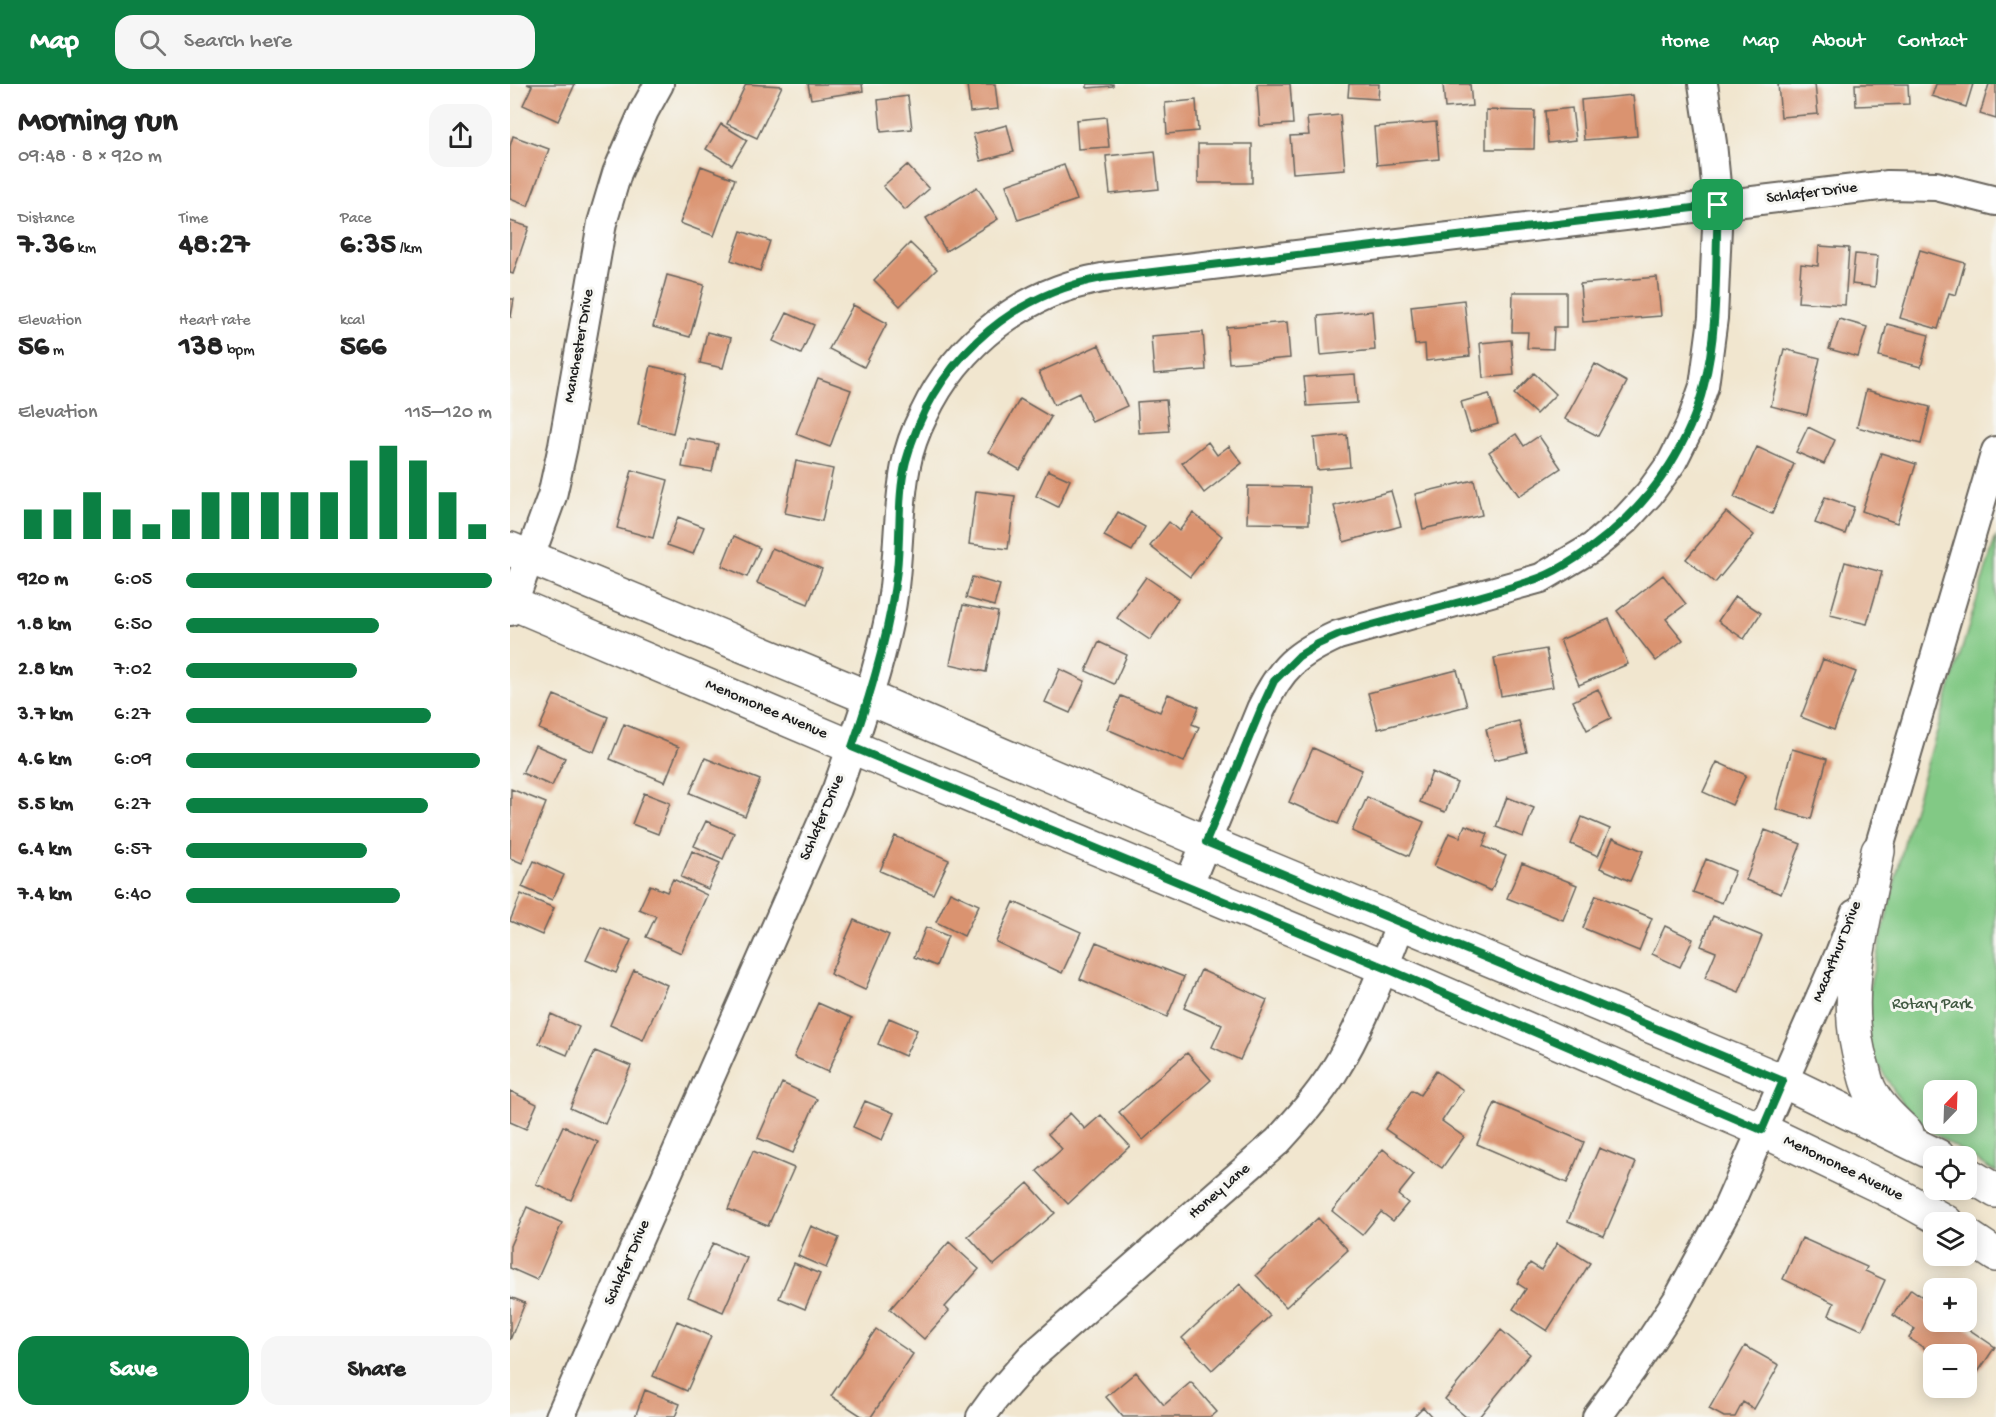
<!DOCTYPE html>
<meta charset="utf-8">
<style>
:root{--surface:#fff;--page:#f6f6f6;--text:#222;--muted:#767676;--accent:#0b8043}
body{margin:0;font-family:"Gochi Hand",sans-serif;background:var(--page);color:var(--text);height:100vh;display:flex;flex-direction:column;font-size:22px;white-space:nowrap}
*{box-sizing:border-box;margin:0}
p{font-size:20px;color:var(--muted)}
.icon{flex:none;width:33px;height:33px;fill:none;stroke:currentColor;stroke-width:2;stroke-linecap:round;stroke-linejoin:round}
.map{position:relative;flex:1;overflow:hidden}
.side{display:flex;flex-direction:column;background:var(--surface);width:510px}
.side>*{flex:none}
.needle{width:39px;rotate:23deg}
.tools{position:absolute;left:1413px;top:996px;display:grid;gap:12px}
.tools a{display:grid;place-items:center;width:54px;height:54px;border-radius:12px;background:var(--surface);box-shadow:0 3px 15px #0003;font-size:30px}
.pin{position:absolute;display:grid;place-items:center;width:51px;height:51px;color:#fff;margin:-26px;border-radius:12px;box-shadow:0 3px 9px #0006}
.round{display:grid;place-items:center;flex:none;width:63px;height:63px;border-radius:18px;background:var(--page)}
.summary{display:flex;align-items:center;justify-content:space-between;height:102px;padding:0 18px}
h1{font-size:33px;font-weight:700;line-height:45px}
.figures{display:grid;grid-template-columns:repeat(3,1fr);gap:9px;height:102px;padding:6px 18px}
.figures div{display:grid;align-content:center}
.figures b{font-size:30px;font-weight:700}
.figures small{font-size:16px;font-weight:400}
.figures p{font-size:16px}
.chart{height:168px;padding:12px 18px}
.chart p{display:flex;justify-content:space-between}
.chart svg{width:100%;height:108px;margin-top:6px;stroke:var(--accent);stroke-width:6}
.primary-button{display:flex;gap:12px;margin-top:auto;padding:12px 18px}
.primary-button a{flex:1;height:69px;border-radius:18px;background:var(--accent);color:#fff;font-size:24px;font-weight:700;line-height:69px;text-align:center}
.primary-button a+a{background:var(--page);color:var(--text)}
ul{padding:0 18px;list-style:none;font-size:20px}
li{display:grid;grid-template-columns:96px 72px 1fr;align-items:center;height:45px}
li i{height:15px;border-radius:8px;background:var(--accent)}
header{display:flex;align-items:center;gap:36px;box-sizing:border-box;height:84px;padding:0 30px;background:var(--accent);color:#fff}
header strong{font-size:28px}
nav{display:flex;gap:33px;margin-inline-start:auto;font-size:21px}
.search{width:420px;height:54px;background:var(--page);display:flex;align-items:center;gap:15px;box-sizing:border-box;padding:0 21px;border-radius:18px;color:var(--muted);font-size:22px}
main{display:flex;flex:1;min-height:0}
.map>svg:first-child{display:block}
.green{fill:#82c985;stroke:#4f7250;stroke-width:1.5;fill-rule:evenodd}
.building{fill:#da936f}
.lines{fill:none;stroke-linecap:round;stroke-linejoin:round}
.minor-casing{stroke:#67635b;stroke-width:32}
.tertiary-casing{stroke:#67635b;stroke-width:36}
.minor{stroke:#fff;stroke-width:28}
.tertiary{stroke:#fff;stroke-width:33}
.route-casing{stroke:#fff;stroke-width:12}
.route{stroke:#0b8043;stroke-width:8}
.labels{text-anchor:middle;dominant-baseline:central;stroke-width:6;stroke-linejoin:round;paint-order:stroke}
.street-label{font-size:16px;fill:#1c1c1c;stroke:#f6f6f2}
.park-label{font-size:16px;fill:#405941;stroke:#f6f6f2}
</style>
<header>
<strong>Map</strong>
<div class="search"><svg class="icon" aria-label="search" viewBox="0 0 24 24"><circle cx="10" cy="10" r="6"/><path d="M15 15l6 6"/></svg>Search here</div>
<nav><a>Home</a><a>Map</a><a>About</a><a>Contact</a></nav>
</header>
<main>
<section class="side">
<div class="summary"><div><h1>Morning run</h1><p>09:48 · 8 × 920 m</p></div><a class="round"><svg class="icon" aria-label="share" viewBox="0 0 24 24"><path d="M12 15V3M7 8l5-5 5 5M5 13v7h14v-7"/></svg></a></div>
<div class="figures">
<div><p>Distance</p><b>7.36<small> km</small></b></div>
<div><p>Time</p><b>48:27</b></div>
<div><p>Pace</p><b>6:35<small> /km</small></b></div>
</div>
<div class="figures">
<div><p>Elevation</p><b>56<small> m</small></b></div>
<div><p>Heart rate</p><b>138<small> bpm</small></b></div>
<div><p>kcal</p><b>566</b></div>
</div>
<div class="chart"><p><span>Elevation</span>115–120 m</p>
<svg viewBox="0 0 160 44" preserveAspectRatio="none"><path d="M5 44V32M15 44V32M25 44V25M35 44V32M45 44V38M55 44V32M65 44V25M75 44V25M85 44V25M95 44V25M105 44V25M115 44V12M125 44V6M135 44V12M145 44V25M155 44V38"/></svg>
</div>
<ul>
<li><b>920 m</b>6:05<i style="width:100%"></i></li>
<li><b>1.8 km</b>6:50<i style="width:63%"></i></li>
<li><b>2.8 km</b>7:02<i style="width:56%"></i></li>
<li><b>3.7 km</b>6:27<i style="width:80%"></i></li>
<li><b>4.6 km</b>6:09<i style="width:96%"></i></li>
<li><b>5.5 km</b>6:27<i style="width:79%"></i></li>
<li><b>6.4 km</b>6:57<i style="width:59%"></i></li>
<li><b>7.4 km</b>6:40<i style="width:70%"></i></li>
</ul>
<div class="primary-button"><a>Save</a><a>Share</a></div>
</section>
<div class="map">
<svg width="1486" height="1333" viewBox="0 0 1486 1333">
<rect width="100%" height="100%" fill="#f6f6f2"/>
<filter id="ink" filterUnits="userSpaceOnUse"><feTurbulence type="fractalNoise" baseFrequency=".0167" numOctaves="2"/><feDisplacementMap in="SourceGraphic" scale="12" xChannelSelector="R" yChannelSelector="G"/><feConvolveMatrix kernelMatrix="1 2 1 2 8 2 1 2 1" color-interpolation-filters="sRGB"/></filter>
<filter id="wash" filterUnits="userSpaceOnUse"><feTurbulence type="fractalNoise" baseFrequency=".008" numOctaves="4" result="noise"/><feDisplacementMap in="SourceGraphic" scale="24" xChannelSelector="R" yChannelSelector="G"/><feGaussianBlur stdDeviation="1.35" result="paint"/><feColorMatrix in="noise" values="0 0 0 0 0 0 0 0 0 0 0 0 0 0 0 0 0 1.4 0 .05"/><feComposite in="paint" operator="in"/></filter>
<g filter="url(#wash)">
<rect width="100%" height="100%" fill="#f1e6cf"/>
<path class="green" d="M1486,452V1089L1423,1049L1392,1020L1359,966L1357,913L1398,743ZM1424,1006H1456V1040H1424Z"/>
<g id="blocks">
<path class="building" d="M17,0H65L48,37L13,21L22,2Z
M236,0L272,2L247,54L217,40Z
M298,0H352L353,7L301,15Z
M457,0H485L488,25L460,28Z
M577,0H603V2L577,4Z
M747,0H780L783,40L750,42Z
M839,0H869L868,15L838,13Z
M933,0H960L962,22L935,24Z
M1268,0H1305L1308,30L1271,33Z
M1345,0H1398L1399,20L1346,22Z
M1426,0H1463L1456,23L1422,12Z
M1479,0H1486V35L1470,30Z
M1123,11L1127,52L1074,56L1071,16Z
M398,12L402,45L371,48L368,16Z
M686,16L688,47L657,50L655,19Z
M1062,24L1066,56L1038,59L1035,27Z
M976,26L1025,27L1024,65H976Z
M830,31L835,85L783,89L780,52L799,51L797,34Z
M596,33L599,63L568,65L566,36Z
M926,38L929,75L867,81L864,43Z
M211,40L237,56L222,81L196,65Z
M497,41L504,68L471,77L463,50Z
M3,52L39,65L18,122L0,115V62Z
M688,60H742V99H688Z
M645,67L649,105L600,110L596,72Z
M397,81L419,105L395,126L373,102Z
M554,81L567,116L508,136L496,101Z
M191,82L225,95L204,152L170,139Z
M467,103L488,135L436,167L416,134Z
M0,137L19,143L3,190L0,189Z
M231,147L260,157L250,187L221,176Z
M400,159L427,185L390,222L364,196Z
M1309,162L1339,164L1335,221L1288,218L1291,180L1308,182Z
M1410,166L1455,179L1446,211L1439,209L1428,245L1390,234Z
M1345,170L1368,172L1365,203L1342,200Z
M157,191L194,201L180,253L143,243Z
M1147,193L1151,232L1073,238L1070,200Z
M1003,208H1056V243H1044L1043,265L1017,264L1018,248H1002Z
M0,215H4L1,233H0Z
M954,216L960,272L916,277L915,260L905,261L901,222Z
M343,221L377,239L354,283L319,265Z
M862,227L865,266L811,271L808,232Z
M277,229L304,241L291,270L263,257Z
M1329,235L1357,243L1348,273L1319,265Z
M777,238L780,274L719,279L716,243Z
M1377,240L1419,251L1411,283L1369,272Z
M197,248L221,254L213,284L190,279Z
M693,248L696,286L644,290L641,252Z
M1001,256L1004,291L973,294L970,259Z
M589,261L617,322L582,338L569,309L544,321L529,288Z
M1274,265L1310,274L1297,331L1261,322Z
M1085,280L1117,298L1088,352L1055,335Z
M141,282L177,290L163,349L128,341Z
M1024,289L1046,310L1026,330L1004,310Z
M845,290L847,319L797,322L794,293Z
M308,294L341,306L320,363L286,350Z
M1356,306L1420,323L1411,360L1347,343Z
M979,310L988,340L960,348L951,318Z
M510,315L541,333L510,386L479,368Z
M656,316L659,347L629,349L627,318Z
M1298,343L1325,356L1314,380L1286,368Z
M1006,350L1014,362L1029,352L1051,384L1009,412L979,368Z
M837,351L840,383L807,386L804,354Z
M177,354L208,360L202,388L172,383Z
M698,358L707,371L719,362L732,379L694,409L672,379Z
M1247,363L1284,380L1262,430L1224,413Z
M1371,369L1406,380L1387,439L1352,427Z
M286,377L323,385L312,437L275,429Z
M122,386L158,396L143,454L107,444Z
M538,386L560,396L548,423L526,412Z
M964,396L972,431L913,445L905,410Z
M738,402L799,403V440L737,439Z
M466,407L505,412L498,465L459,460Z
M881,407L891,442L834,458L824,422Z
M1315,413L1344,423L1335,450L1305,439Z
M608,428L635,443L622,467L594,452Z
M1216,428L1244,451L1205,499L1176,475Z
M683,429L712,452L680,493L640,462L659,438L669,447Z
M168,433L194,443L183,470L157,461Z
M224,452L250,464L237,493L212,482Z
M262,464L312,485L298,520L247,499Z
M1335,478L1372,488L1357,540L1320,531Z
M1153,491L1176,520L1156,535L1173,556L1146,577L1107,527Z
M462,493L490,501L484,522L456,514Z
M636,493L668,515L640,556L607,534Z
M1225,512L1251,529L1234,555L1208,537Z
M453,521L488,528L476,588L440,580Z
M1099,535L1118,580L1069,601L1050,556Z
M589,558L617,571L604,600L576,587Z
M1036,565L1043,603L991,612L984,574Z
M1313,575L1346,588L1324,646L1291,633Z
M550,585L575,597L560,629L535,618Z
M947,586L957,622L868,645L858,609Z
M1088,605L1101,634L1077,646L1063,617Z
M658,610L689,623L682,640L689,643L674,678L597,645L611,612L650,628Z
M44,611L98,633L84,668L29,645Z
M1009,637L1017,668L984,676L976,645Z
M114,640L169,663L155,698L100,675Z
M25,661L55,674L42,702L12,689Z
M803,664L852,686L828,740L779,718Z
M1282,665L1317,675L1301,735L1266,725Z
M195,674L250,696L235,732L180,709Z
M1207,678L1236,691L1222,721L1193,708Z
M922,688L947,699L935,728L910,718Z
M1,705L36,719L12,779L0,774Z
M134,709L160,719L148,750L122,740Z
M857,713L914,738L899,772L842,747Z
M997,713L1024,724L1013,753L986,743Z
M1072,733L1100,745L1088,772L1061,760Z
M196,737L224,749L213,775L184,762Z
M955,741L978,750L973,762L996,772L981,807L924,782L939,749L950,753Z
M1255,746L1291,760L1271,810L1236,796Z
M385,752L439,776L423,810L370,787Z
M1103,754L1133,767L1120,797L1090,784Z
M182,767L210,779L198,805L171,793Z
M1196,775L1225,787L1212,819L1183,808Z
M24,777L54,791L42,816L12,803Z
M1012,779L1067,801L1053,836L997,814Z
M163,795L197,811L171,869L136,853L146,832L129,825L140,801L157,808Z
M440,808L469,821L454,852L426,838Z
M11,810L44,824L32,851L0,837Z
M1086,811L1142,834L1129,867L1073,844Z
M504,818L571,848L552,889L486,858Z
M1203,832L1252,852L1229,908L1195,894L1206,868L1191,862Z
M344,836L379,851L355,906L320,890Z
M1155,842L1183,855L1170,883L1142,870Z
M91,843L121,856L106,889L76,876Z
M416,843L438,852L426,882L404,873Z
M586,858L674,893L657,933L570,895Z
M124,886L157,901L133,956L100,941Z
M691,886L757,916L730,976L702,963L712,941L674,924Z
M308,919L342,934L318,988L284,973Z
M41,930L69,943L57,971L29,959Z
M379,934L407,946L395,972L368,960Z
M85,967L121,982L95,1040L60,1024Z
M677,969L701,996L633,1056L609,1028Z
M926,987L953,1006L932,1037L954,1053L932,1084L875,1045L902,1006L910,1011Z
M272,999L307,1015L283,1069L248,1054Z
M0,1007L27,1020L16,1045L0,1038Z
M355,1017L384,1029L372,1056L343,1043Z
M985,1019L1074,1058L1057,1099L967,1060Z
M560,1029L575,1045L591,1031L620,1062L558,1120L527,1087L552,1065L538,1050Z
M53,1042L88,1058L61,1116L26,1100Z
M1089,1064L1126,1079L1094,1152L1058,1137Z
M873,1065L904,1091L888,1111L898,1119L883,1137L871,1128L852,1151L822,1127Z
M243,1067L284,1084L258,1142L218,1125Z
M518,1099L545,1129L484,1181L458,1152Z
M17,1123L52,1139L27,1196L0,1184V1162Z
M808,1134L838,1166L776,1223L746,1191Z
M301,1142L329,1154L316,1184L288,1172Z
M1292,1154L1357,1183L1355,1187L1375,1196L1352,1246L1319,1231L1324,1219L1273,1195Z
M439,1158L469,1185L435,1223L439,1227L414,1255L380,1225Z
M203,1159L237,1174L213,1228L178,1213Z
M1047,1159L1080,1179L1037,1247L1003,1225L1016,1205L1007,1199L1020,1179L1031,1186Z
M284,1179L310,1190L295,1225L269,1214Z
M730,1200L760,1232L702,1286L672,1254Z
M1401,1205L1424,1221V1238H1448L1485,1263L1462,1297L1456,1293V1270H1423L1399,1254L1405,1245L1383,1231Z
M0,1213L15,1219L0,1256Z
M167,1237L201,1252L177,1307L143,1292Z
M366,1245L403,1270L361,1333H353L321,1312Z
M991,1246L1020,1270L969,1333H956L935,1315Z
M1235,1262L1269,1281L1244,1325L1233,1318L1225,1333H1214L1199,1325Z
M626,1288L654,1321L681,1298L707,1328L701,1333H613L596,1313Z
M135,1306L170,1320L165,1333H125Z
M913,1323L922,1333H903Z"/>
</g>
</g>
<g filter="url(#ink)">
<use href="#blocks" fill-opacity="0" stroke="#67635b" stroke-width="1.5"/>
<g class="lines">
<defs>
<path id="minor" d="M0,527L42,412L53,362L92,139L107,89L134,27L149,0
M1360,789L1368,767L1486,367
M678,802L751,625C771,583 786,570 828,551L1031,494L1083,463L1116,435L1139,410L1162,378L1180,342L1194,302L1203,234L1208,121L1202,59L1193,0
M50,1333L327,705C346,650 367,593 379,535C390,484 386,432 396,381C399,364 406,346 414,330C448,258 514,208 592,194L1378,101L1426,102L1486,117
M471,1333L484,1315L521,1273L768,1057C787,1036 807,1014 823,989C852,943 871,890 891,839
M1087,1333L1122,1285L1168,1215L1218,1123L1330,869L1345,830"/>
<path id="tertiary" d="M0,465L357,613L696,758L1273,997L1428,1072
M0,518L342,663L873,883L1252,1046L1384,1109L1436,1138
M1368,767C1355,837 1330,911 1352,981C1355,990 1356,1000 1361,1008C1370,1024 1383,1036 1397,1049
M1456,1089L1486,1107
M1456,1151L1486,1171"/>
</defs>
<use href="#minor" class="minor-casing"/>
<use href="#tertiary" class="tertiary-casing"/>
<use href="#minor" class="minor"/>
<use href="#tertiary" class="tertiary"/>
</g>
</g>
<g class="lines" filter="url(#ink)">
<defs>
<path id="route" d="M1208,121C1205,179 1209,245 1194,301C1180,358 1146,411 1101,448C1082,464 1051,486 1029,494C963,518 894,530 828,551L808,560L789,572L764,597L751,625L696,758L1273,997L1252,1046L873,883L342,663C362,607 380,544 387,486C391,450 387,412 396,377C422,282 495,212 592,194Z"/>
</defs>
<use href="#route" class="route-casing"/>
<use href="#route" class="route"/>
</g>
<g class="labels">
<g class="street-label">
<text transform="translate(1302 110) rotate(-7)">Schlafer Drive</text>
<text transform="translate(70 262) rotate(-80)">Manchester Drive</text>
<text transform="translate(256 626) rotate(23)">Menomonee Avenue</text>
<text transform="translate(313 734) rotate(-67)">Schlafer Drive</text>
<text transform="translate(1328 868) rotate(-68)">MacArthur Drive</text>
<text transform="translate(1333 1085) rotate(26)">Menomonee Avenue</text>
<text transform="translate(710 1108) rotate(-41)">Honey Lane</text>
<text transform="translate(118 1179) rotate(-66)">Schlafer Drive</text>
</g>
<g class="park-label">
<text x="1422" y="921">Rotary Park</text>
</g>
</g>
</svg>
<div class="tools">
<a><svg class="needle" viewBox="-14 -14 28 28"><path d="M0-13l5 13h-10z" fill="#e53935"/><path d="M0 13l5-13h-10z" fill="#767676"/></svg></a>
<a><svg class="icon" aria-label="locate" viewBox="0 0 24 24"><circle cx="12" cy="12" r="6"/><path d="M12 2v4M12 18v4M2 12h4M18 12h4"/></svg></a>
<a><svg class="icon" aria-label="layers" viewBox="0 0 24 24"><path d="M12 4l9 5-9 5-9-5zM3 14l9 5 9-5"/></svg></a>
<a>+</a>
<a>−</a>
</div>
<div class="pin" style="left:1208px;top:121px;background:#1e9e55"><svg class="icon" aria-label="arrive" viewBox="0 0 24 24"><path d="M6 21V4h12l-3 4 3 4H6"/></svg></div>
</div>
</main>
